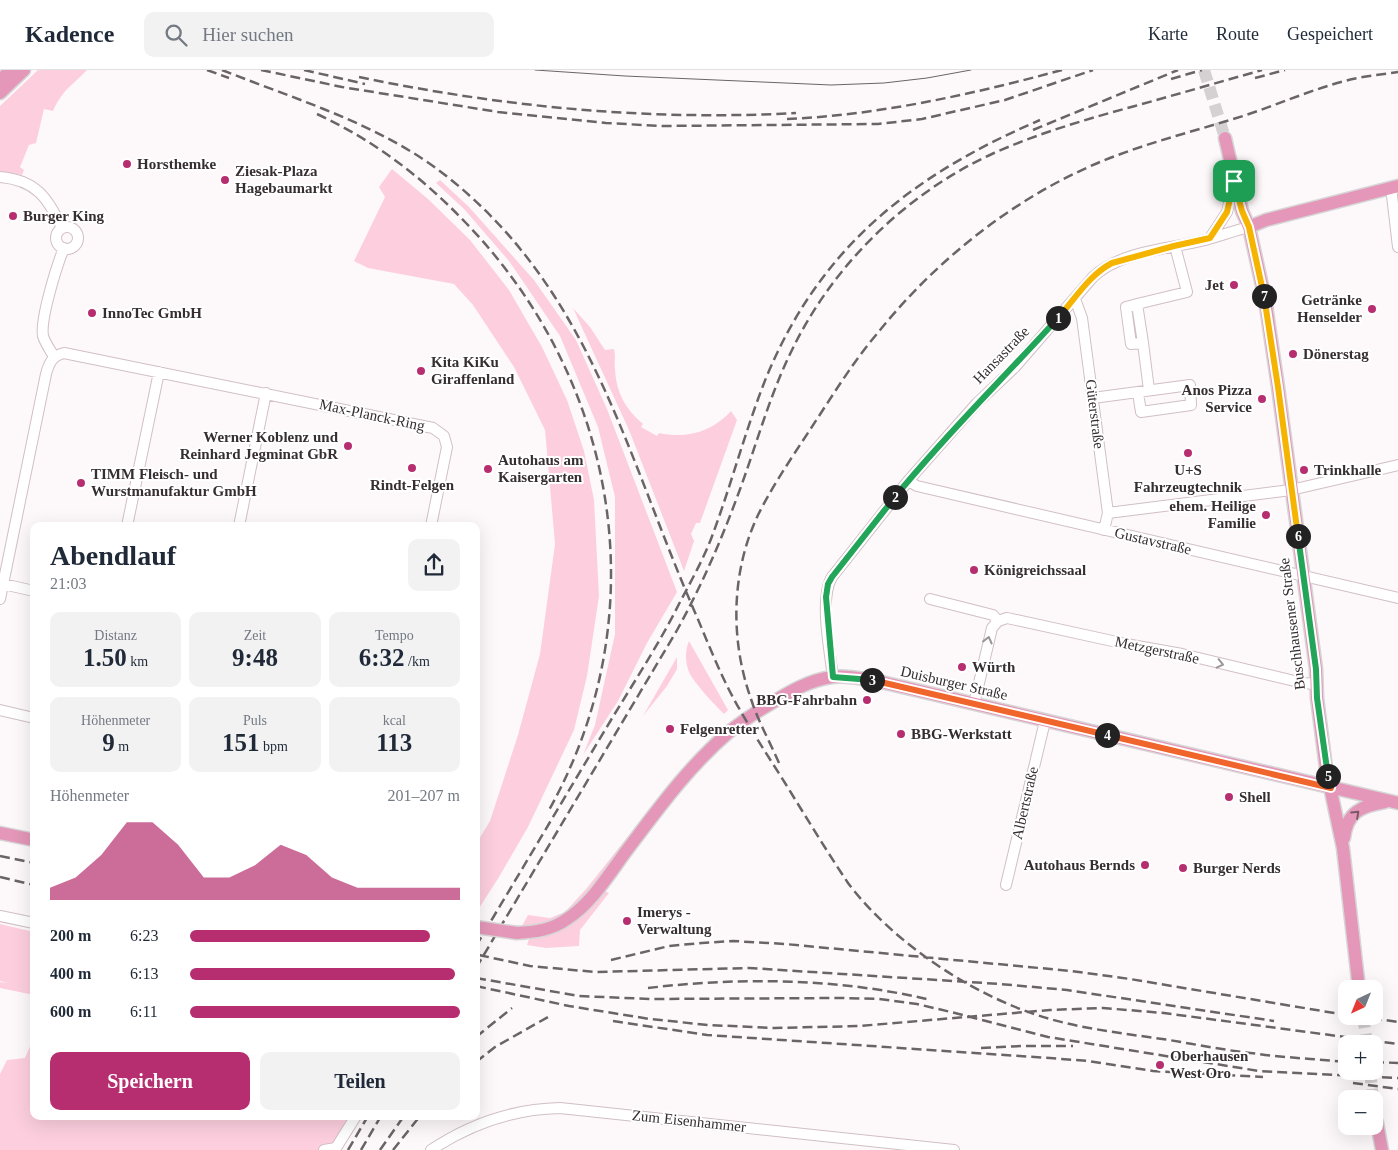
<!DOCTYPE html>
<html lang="de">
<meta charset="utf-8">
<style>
:root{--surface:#fff;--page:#f2f2f3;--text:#1f2937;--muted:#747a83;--line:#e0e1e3;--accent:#b62e6f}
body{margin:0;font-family:"Times New Roman",serif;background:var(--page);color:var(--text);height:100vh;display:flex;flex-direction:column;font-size:19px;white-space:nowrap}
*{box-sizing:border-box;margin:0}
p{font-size:16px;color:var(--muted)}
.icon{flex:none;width:28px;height:28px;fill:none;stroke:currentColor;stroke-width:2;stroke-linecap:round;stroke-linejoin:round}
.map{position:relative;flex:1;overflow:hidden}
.side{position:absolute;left:30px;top:452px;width:450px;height:598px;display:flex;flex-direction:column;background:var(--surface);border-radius:10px;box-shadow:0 5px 20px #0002}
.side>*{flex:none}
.needle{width:32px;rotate:223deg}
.tools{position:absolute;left:1338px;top:910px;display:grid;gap:10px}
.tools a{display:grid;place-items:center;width:45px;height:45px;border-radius:10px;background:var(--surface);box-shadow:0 5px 20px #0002;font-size:25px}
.pin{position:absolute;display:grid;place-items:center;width:42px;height:42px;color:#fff;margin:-21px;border-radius:10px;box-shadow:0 2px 8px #0006}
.km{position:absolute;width:25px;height:25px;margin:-12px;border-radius:50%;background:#222;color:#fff;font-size:14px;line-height:25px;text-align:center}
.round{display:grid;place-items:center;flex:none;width:52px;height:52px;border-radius:10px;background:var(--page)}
.headline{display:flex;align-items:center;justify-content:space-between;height:85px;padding:0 20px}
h1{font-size:28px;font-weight:600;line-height:38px}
.metrics{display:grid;grid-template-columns:repeat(3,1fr);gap:8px;height:85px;padding:5px 20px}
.metrics div{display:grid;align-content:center;border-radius:10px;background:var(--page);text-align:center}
.metrics b{font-size:25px;font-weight:600}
.metrics small{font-size:14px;font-weight:400}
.metrics p{font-size:14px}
.chart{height:140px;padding:10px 20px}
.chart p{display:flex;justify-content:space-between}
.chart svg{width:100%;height:90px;margin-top:5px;fill:var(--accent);opacity:.7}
.action{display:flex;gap:10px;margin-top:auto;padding:10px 20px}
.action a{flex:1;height:58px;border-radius:10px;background:var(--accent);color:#fff;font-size:20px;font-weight:600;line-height:58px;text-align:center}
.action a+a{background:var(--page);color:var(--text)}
ul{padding:0 20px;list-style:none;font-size:16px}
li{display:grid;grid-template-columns:80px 60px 1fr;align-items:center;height:38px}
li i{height:12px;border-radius:6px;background:var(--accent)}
header{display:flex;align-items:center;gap:30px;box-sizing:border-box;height:70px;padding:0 25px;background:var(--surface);border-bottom:1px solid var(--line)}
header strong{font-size:24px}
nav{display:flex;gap:28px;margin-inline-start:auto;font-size:18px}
.search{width:350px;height:45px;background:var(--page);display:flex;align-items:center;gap:12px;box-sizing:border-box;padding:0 18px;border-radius:10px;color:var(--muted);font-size:19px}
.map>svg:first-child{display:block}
.green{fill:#fdcfde}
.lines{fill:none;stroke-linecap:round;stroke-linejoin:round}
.major-tunnel{stroke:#d5d0d2;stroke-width:12;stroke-dasharray:12 6;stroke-linecap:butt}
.minor-casing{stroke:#d1bfc4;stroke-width:12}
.major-casing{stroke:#d7d5d6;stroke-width:15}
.minor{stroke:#fff;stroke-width:10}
.major{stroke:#e497b8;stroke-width:12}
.tram{stroke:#6a6466;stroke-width:1}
.rail{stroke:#6a6466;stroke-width:2.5;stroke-dasharray:10 5;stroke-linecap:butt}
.major-bridge-casing{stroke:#d7d5d6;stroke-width:15;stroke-linecap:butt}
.major-bridge{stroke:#e497b8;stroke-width:12}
.oneway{stroke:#9a9698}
.oneway2{stroke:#7c5867}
.split-1-casing{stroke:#fff;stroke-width:10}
.split-2-casing{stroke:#fff;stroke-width:10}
.split-3-casing{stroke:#fff;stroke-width:10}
.split-4-casing{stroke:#fff;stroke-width:10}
.split-5-casing{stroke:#fff;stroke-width:10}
.split-6-casing{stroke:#fff;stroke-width:10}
.split-7-casing{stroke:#fff;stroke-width:10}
.split-8-casing{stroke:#fff;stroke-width:10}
.split-1{stroke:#f5b400;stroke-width:6}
.split-2{stroke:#22a559;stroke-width:6}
.split-3{stroke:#22a559;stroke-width:6}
.split-4{stroke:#f0652b;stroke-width:6}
.split-5{stroke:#f0652b;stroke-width:6}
.split-6{stroke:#22a559;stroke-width:6}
.split-7{stroke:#f5b400;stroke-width:6}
.split-8{stroke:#f5b400;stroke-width:6}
.poi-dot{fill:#b62e6f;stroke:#fff;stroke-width:2}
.labels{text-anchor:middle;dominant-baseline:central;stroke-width:4;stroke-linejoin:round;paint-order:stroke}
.poi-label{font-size:15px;font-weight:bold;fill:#362e31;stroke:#fff;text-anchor:start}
.street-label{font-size:15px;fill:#362e31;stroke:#fff}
</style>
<header>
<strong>Kadence</strong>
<div class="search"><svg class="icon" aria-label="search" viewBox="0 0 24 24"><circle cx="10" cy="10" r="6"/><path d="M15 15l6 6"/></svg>Hier suchen</div>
<nav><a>Karte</a><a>Route</a><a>Gespeichert</a></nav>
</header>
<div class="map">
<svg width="1398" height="1080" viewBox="0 0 1398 1080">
<rect width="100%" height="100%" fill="#fdf9fa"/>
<path class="green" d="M38,0H87C72,16 63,19 53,41L44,39L36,73L29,75L20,97L24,100L22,105L0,101V36Z
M392,99L428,129L470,170L509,220L542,277L567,330L584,381L594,430L599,526L587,606L574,660L528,757L499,807L476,843V774L490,751L518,665L540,584L555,474L545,360L514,297L473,235L454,214L368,198L354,191L385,127L379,117Z
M440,110L469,137L534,210L576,270L607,339L677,522L647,573L618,631L583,685L595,655L615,564V427L598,357L560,266L509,191L464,139L436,113Z
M573,238L590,257L605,280L614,279C616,287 614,292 615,299C616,322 625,339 643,354L641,357L657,366L659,363C687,369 712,362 731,341L737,350L700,453H696L691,464L694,471L684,501L629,360Z
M689,571L728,640L724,644C715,635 693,612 689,602C685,592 685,580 689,571Z
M677,587V599L667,616L643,646Z
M713,669L600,819L609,823L580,860L579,876L546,878L527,875L530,866L517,865L528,845L550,848L565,842L586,819L650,739Z
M0,854L34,862V925L0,918V912L8,913L0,911Z
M34,967V1046H359L341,1080H0V1004L7,990L25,988Z"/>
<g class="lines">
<path class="major-tunnel" d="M1204,0L1225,68
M1363,946L1367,974
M1370,1001L1373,1029
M1374,1032L1377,1053"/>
<defs>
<path id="minor" d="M0,107C36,110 48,128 62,158
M1391,117L1398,177
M56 168a11 11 0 1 1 22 0a11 11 0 1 1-22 0Z
M1210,168L1227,142L1234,112
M1075,229L1082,248L1108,443L1104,460
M1137,234L1187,222L1175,176
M1143,273L1137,234L1126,237L1131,274L1143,273L1149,320
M54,287C51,281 45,273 43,266C40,249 57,195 64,178
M1093,328L1190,315L1191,335L1141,342L1138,323
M908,411L917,416L1398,528
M1108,443L1291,420L1398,395
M127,456L159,302
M239,456L266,323
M3,514L34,521
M0,529L46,304C49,293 52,286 64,283L433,358L444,366L447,377L431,456
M930,529L993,545L998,551
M833,607C830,582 819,528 832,507L908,411L977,333L1015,297L1093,207C1119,182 1167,179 1201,171C1217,167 1233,161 1249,157
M974,634L992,558L998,551L1007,548L1126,574L1182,584L1303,613L1316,614
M0,640L34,648
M1006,815L1045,651
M0,846L34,853
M324,1080L336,1078L356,1046
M431,1080C470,1054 513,1039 560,1038L954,1080"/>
<path id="major" d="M0,10L11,0
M0,23L24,0
M1225,68L1242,141L1249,157L1265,229L1278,317L1316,599L1317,628L1326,698L1343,778L1359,919
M1249,157L1266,150L1398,116
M0,763L34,770
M1344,768C1347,742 1361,736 1385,732
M517,863C535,862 552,860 567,849C592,833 609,804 627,780C658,739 689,696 729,662C742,651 758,641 773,632C791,621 810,610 832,607C847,605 863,609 877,611L1398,733
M1377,1053L1382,1080"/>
</defs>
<use href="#minor" class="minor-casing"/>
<use href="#major" class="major-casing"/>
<use href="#minor" class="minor"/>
<use href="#major" class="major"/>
<path class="tram" d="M535,0L625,6L831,15L884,13L927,8L971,0"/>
<path class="rail" d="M207,0L229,8
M222,0C297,30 380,54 445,105C592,220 626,386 697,547C710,578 723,611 740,640C754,665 770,689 785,713C806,747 826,780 848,813C894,874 976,928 1050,949C1089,960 1129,964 1169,970C1199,975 1229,981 1259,984C1288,988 1317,989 1346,992
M261,0L342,17L498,42L606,53L662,56L878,54L922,49L1005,30L1093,0
M304,0L365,14
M359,7C503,37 649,51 796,43
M1255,8L1285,0
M1171,9L1202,0
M317,44C375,71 422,107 466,153C619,312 658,545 549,740
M787,49C880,45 973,24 1062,0
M1033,60L1178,0
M779,693C770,672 758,651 751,629C730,570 731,502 758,445C775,411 797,380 817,349C836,320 854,291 876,265C935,191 1012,129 1100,92C1146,73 1195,61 1243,46C1277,35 1310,20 1345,11C1362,6 1380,5 1398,2
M0,786L34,793
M0,807L34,815
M476,876C521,801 566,725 611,650C634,612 659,574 679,534C690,513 702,492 711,469C731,416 745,361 766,308C820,177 912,105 1040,50
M479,885L530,896L595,902L749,898L1000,914L1067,920L1274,951
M611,890L669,876L702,873L733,871L785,874L1071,901L1130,909L1346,945
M476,898L676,562C701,517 721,471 739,422C756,376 769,327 791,282C832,196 906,123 994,83C1039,63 1087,49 1135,36C1178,24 1220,12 1262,0
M476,908L579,926L650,929L843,928L879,929L917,934L955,943L1048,967L1259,1001L1398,1008
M476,916L569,936L650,949L708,955L775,958L859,956L1050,940L1103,938L1164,943L1398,974
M648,918C741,907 839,908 931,930
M1357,946L1398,952
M613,951L707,965L1050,988L1088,991L1153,1001L1263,1007
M476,967L512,938
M981,978L1023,976H1073
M476,992L495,977L548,947
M1374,992L1398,993
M1353,1013L1398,1019
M348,1080L368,1046
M361,1080L381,1046
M380,1080L404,1046
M393,1080L420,1046"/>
<defs>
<path id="major-bridge" d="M476,857L517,863"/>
</defs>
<use href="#major-bridge" class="major-bridge-casing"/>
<use href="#major-bridge" class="major-bridge"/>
</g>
<defs><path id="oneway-chevron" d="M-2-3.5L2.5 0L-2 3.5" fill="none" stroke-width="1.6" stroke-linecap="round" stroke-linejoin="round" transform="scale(1.25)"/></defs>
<g class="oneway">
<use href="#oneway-chevron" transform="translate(988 570) rotate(-76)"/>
<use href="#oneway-chevron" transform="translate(1220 594) rotate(13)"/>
</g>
<use class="oneway2" href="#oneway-chevron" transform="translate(1356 744) rotate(-43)"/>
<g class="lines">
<defs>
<path id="split-1" d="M1058,248C1075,229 1089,205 1112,193L1174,176L1210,168L1227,142L1234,111"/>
<path id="split-2" d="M895,427C946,364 1004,308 1058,248"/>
<path id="split-3" d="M872,610L833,607L826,527L828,514L832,507L895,427"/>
<path id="split-4" d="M872,610L1107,665"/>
<path id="split-5" d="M1107,665L1331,718L1328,706"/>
<path id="split-6" d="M1298,466L1316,599L1317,628L1328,706"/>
<path id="split-7" d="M1264,226L1278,317L1298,466"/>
<path id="split-8" d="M1234,111L1242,141L1249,157L1264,226"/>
</defs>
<use href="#split-1" class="split-1-casing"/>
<use href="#split-2" class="split-2-casing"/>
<use href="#split-3" class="split-3-casing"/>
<use href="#split-4" class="split-4-casing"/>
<use href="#split-5" class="split-5-casing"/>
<use href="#split-6" class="split-6-casing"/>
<use href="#split-7" class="split-7-casing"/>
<use href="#split-8" class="split-8-casing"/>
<use href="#split-1" class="split-1"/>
<use href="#split-2" class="split-2"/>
<use href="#split-3" class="split-3"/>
<use href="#split-4" class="split-4"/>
<use href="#split-5" class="split-5"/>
<use href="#split-6" class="split-6"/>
<use href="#split-7" class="split-7"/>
<use href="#split-8" class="split-8"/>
</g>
<g class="poi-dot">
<circle cx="127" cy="94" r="5"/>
<circle cx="225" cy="110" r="5"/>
<circle cx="13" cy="146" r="5"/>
<circle cx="1234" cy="215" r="5"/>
<circle cx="1372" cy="239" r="5"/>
<circle cx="92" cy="243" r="5"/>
<circle cx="1293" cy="284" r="5"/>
<circle cx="421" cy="301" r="5"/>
<circle cx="1262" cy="329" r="5"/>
<circle cx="348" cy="376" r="5"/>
<circle cx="1188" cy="383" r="5"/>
<circle cx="412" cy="398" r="5"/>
<circle cx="488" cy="399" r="5"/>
<circle cx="1304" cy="400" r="5"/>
<circle cx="81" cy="413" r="5"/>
<circle cx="1266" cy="445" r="5"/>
<circle cx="974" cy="500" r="5"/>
<circle cx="962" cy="597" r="5"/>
<circle cx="867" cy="630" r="5"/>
<circle cx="670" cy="659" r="5"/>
<circle cx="901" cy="664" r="5"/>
<circle cx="1229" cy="727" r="5"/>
<circle cx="1145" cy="795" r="5"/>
<circle cx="1183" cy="798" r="5"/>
<circle cx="627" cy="851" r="5"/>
<circle cx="1160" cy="995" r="5"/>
</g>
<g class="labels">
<g class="poi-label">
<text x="137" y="94">Horsthemke</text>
<text x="235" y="101">Ziesak-Plaza<tspan x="235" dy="17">Hagebaumarkt</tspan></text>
<text x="23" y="146">Burger King</text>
<text x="1224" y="215" text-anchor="end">Jet</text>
<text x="1362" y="230" text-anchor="end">Getränke<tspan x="1362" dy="17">Henselder</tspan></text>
<text x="102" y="243">InnoTec GmbH</text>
<text x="1303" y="284">Dönerstag</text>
<text x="431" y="292">Kita KiKu<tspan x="431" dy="17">Giraffenland</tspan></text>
<text x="1252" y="320" text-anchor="end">Anos Pizza<tspan x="1252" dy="17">Service</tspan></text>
<text x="338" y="367" text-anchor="end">Werner Koblenz und<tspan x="338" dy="17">Reinhard Jegminat GbR</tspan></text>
<text x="498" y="390">Autohaus am<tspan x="498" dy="17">Kaisergarten</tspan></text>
<text x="1188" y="400" text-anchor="middle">U+S<tspan x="1188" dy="17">Fahrzeugtechnik</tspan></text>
<text x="1314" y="400">Trinkhalle</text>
<text x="91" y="404">TIMM Fleisch- und<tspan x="91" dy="17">Wurstmanufaktur GmbH</tspan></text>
<text x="412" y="415" text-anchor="middle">Rindt-Felgen</text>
<text x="1256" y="436" text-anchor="end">ehem. Heilige<tspan x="1256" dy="17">Familie</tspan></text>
<text x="984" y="500">Königreichssaal</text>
<text x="972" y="597">Würth</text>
<text x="857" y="630" text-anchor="end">BBG-Fahrbahn</text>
<text x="680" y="659">Felgenretter</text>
<text x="911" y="664">BBG-Werkstatt</text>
<text x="1239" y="727">Shell</text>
<text x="1135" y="795" text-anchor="end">Autohaus Bernds</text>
<text x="1193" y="798">Burger Nerds</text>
<text x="637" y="842">Imerys -<tspan x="637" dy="17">Verwaltung</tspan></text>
<text x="1170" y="986">Oberhausen<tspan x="1170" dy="17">West Oro</tspan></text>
</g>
<g class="street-label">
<text transform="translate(1001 285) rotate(-46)">Hansastraße</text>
<text transform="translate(1095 344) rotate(83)">Güterstraße</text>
<text transform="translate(372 345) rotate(12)">Max-Planck-Ring</text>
<text transform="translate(1153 471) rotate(13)">Gustavstraße</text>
<text transform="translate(1292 554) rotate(-97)">Buschhausener Straße</text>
<text transform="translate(1157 580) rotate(12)">Metzgerstraße</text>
<text transform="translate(954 613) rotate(13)">Duisburger Straße</text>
<text transform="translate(1025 733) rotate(-77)">Albertstraße</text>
<text transform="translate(689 1051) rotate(6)">Zum Eisenhammer</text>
</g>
</g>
</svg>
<div class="tools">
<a><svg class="needle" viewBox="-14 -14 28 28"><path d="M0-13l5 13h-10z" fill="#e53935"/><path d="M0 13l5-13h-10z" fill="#747a83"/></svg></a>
<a>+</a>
<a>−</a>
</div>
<div class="pin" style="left:1234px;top:111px;background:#1e9e55"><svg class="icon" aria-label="arrive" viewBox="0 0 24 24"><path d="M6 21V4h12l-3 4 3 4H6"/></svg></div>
<b class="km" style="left:1058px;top:248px">1</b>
<b class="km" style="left:895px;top:427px">2</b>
<b class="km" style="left:872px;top:610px">3</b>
<b class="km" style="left:1107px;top:665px">4</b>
<b class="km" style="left:1328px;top:706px">5</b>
<b class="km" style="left:1298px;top:466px">6</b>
<b class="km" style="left:1264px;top:226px">7</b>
<section class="side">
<div class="headline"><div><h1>Abendlauf</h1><p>21:03</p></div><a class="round"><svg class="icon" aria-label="share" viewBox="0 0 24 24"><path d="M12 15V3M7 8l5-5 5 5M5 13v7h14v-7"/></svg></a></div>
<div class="metrics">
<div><p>Distanz</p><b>1.50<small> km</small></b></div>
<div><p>Zeit</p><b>9:48</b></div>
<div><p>Tempo</p><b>6:32<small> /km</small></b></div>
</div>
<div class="metrics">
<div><p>Höhenmeter</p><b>9<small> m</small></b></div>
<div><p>Puls</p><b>151<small> bpm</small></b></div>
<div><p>kcal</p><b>113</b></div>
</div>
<div class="chart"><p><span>Höhenmeter</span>201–207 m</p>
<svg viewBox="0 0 160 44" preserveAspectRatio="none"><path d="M0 44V38L10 33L20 22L30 6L40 6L50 17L60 33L70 33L80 27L90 17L100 22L110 33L120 38L130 38L140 38L150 38L160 38V44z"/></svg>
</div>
<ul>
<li><b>200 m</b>6:23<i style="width:89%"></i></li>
<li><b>400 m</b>6:13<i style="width:98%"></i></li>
<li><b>600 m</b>6:11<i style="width:100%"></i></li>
</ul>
<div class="action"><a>Speichern</a><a>Teilen</a></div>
</section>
</div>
